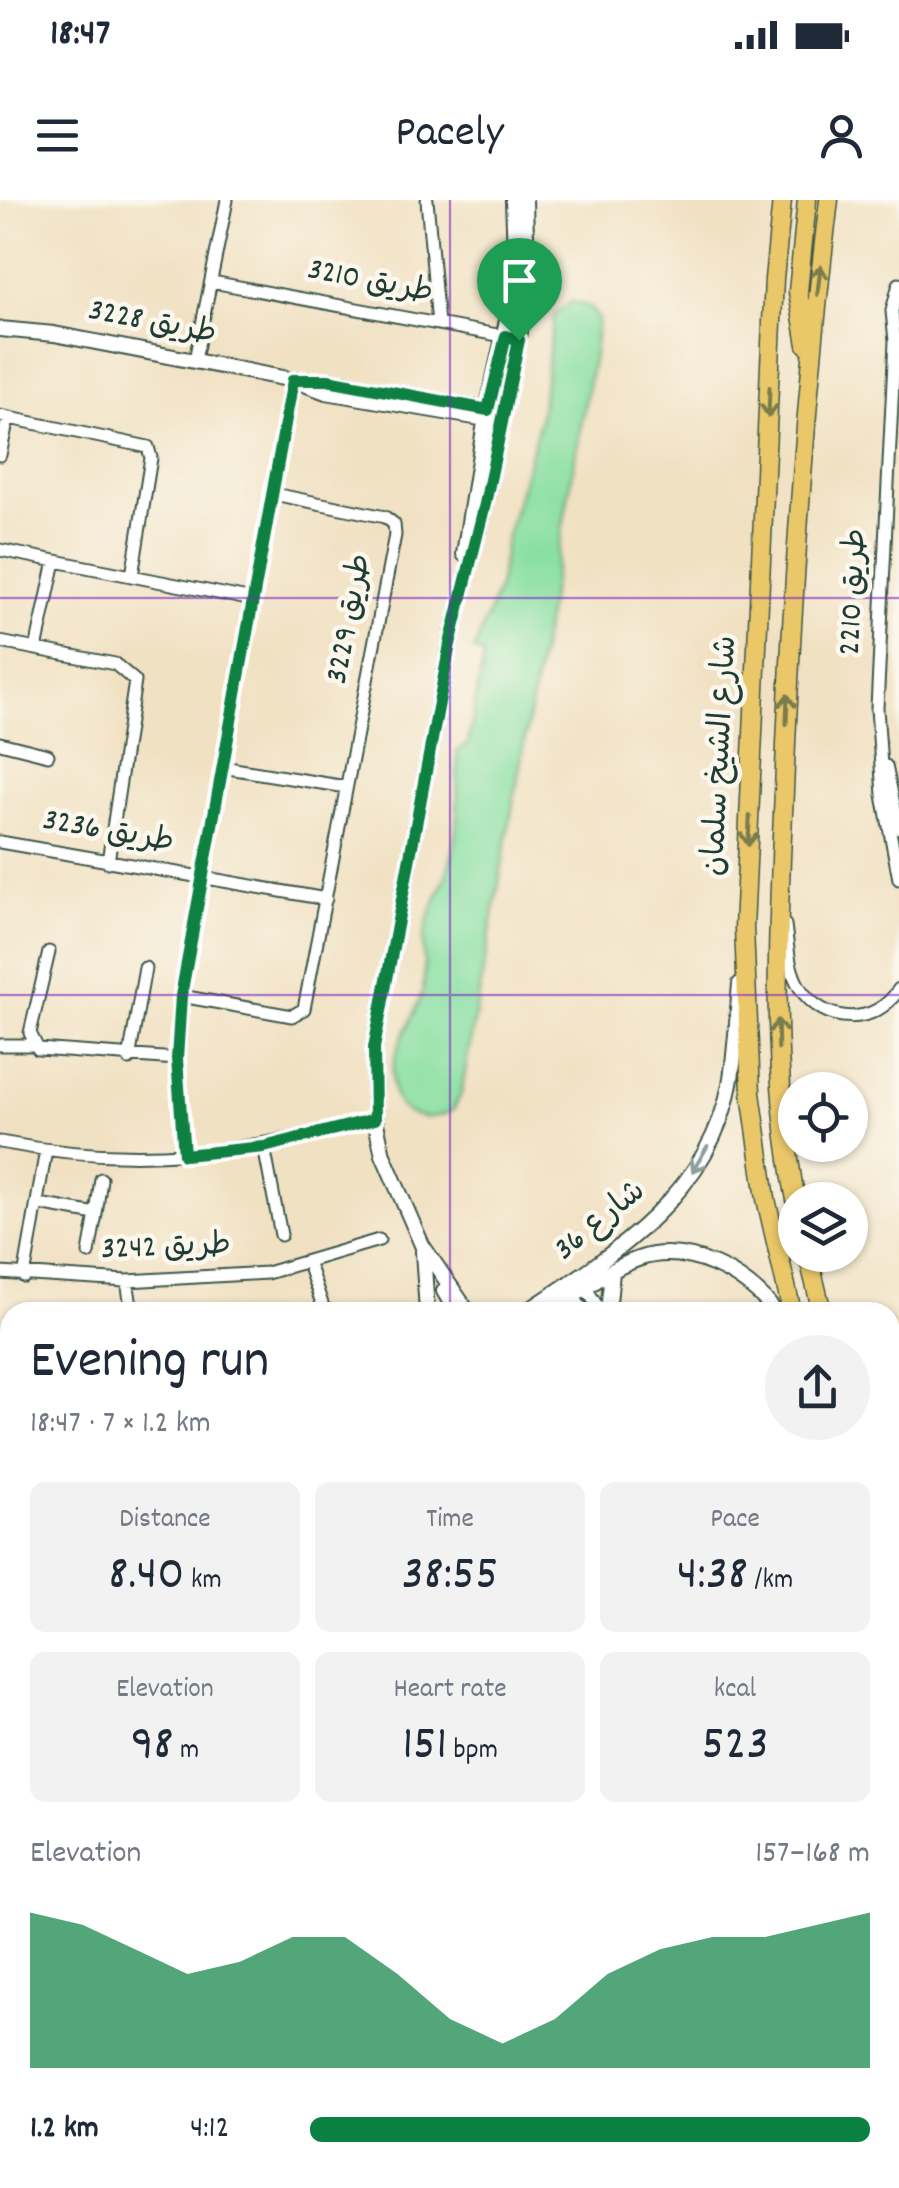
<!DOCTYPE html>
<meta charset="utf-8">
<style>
:root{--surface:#fff;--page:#f2f2f3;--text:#1f2937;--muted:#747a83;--accent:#0b8043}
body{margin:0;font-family:Dekko,"Playpen Sans Arabic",sans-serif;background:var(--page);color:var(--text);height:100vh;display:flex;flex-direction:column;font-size:38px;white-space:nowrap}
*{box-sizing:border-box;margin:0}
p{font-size:32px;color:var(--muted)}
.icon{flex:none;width:55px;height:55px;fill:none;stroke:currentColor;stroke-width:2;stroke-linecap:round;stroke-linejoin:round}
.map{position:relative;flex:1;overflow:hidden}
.details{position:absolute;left:0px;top:1102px;width:900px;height:888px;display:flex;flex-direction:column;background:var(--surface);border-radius:30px 30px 0 0;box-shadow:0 2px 8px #0004}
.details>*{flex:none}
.tools{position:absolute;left:778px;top:872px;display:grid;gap:20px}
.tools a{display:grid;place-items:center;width:90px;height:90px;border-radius:50%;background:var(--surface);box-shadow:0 2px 8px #0004;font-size:50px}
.pin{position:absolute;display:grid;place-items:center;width:85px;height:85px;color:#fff;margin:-102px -42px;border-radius:50% 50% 50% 0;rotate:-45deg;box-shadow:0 0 10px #0007}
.pin .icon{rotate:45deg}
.round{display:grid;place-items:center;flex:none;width:105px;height:105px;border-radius:52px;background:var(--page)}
.head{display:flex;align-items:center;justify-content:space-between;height:170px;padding:0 30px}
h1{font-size:55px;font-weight:600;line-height:75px}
.figures{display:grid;grid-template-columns:repeat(3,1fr);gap:15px;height:170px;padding:10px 30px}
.figures div{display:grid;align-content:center;border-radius:15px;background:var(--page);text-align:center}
.figures b{font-size:50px;font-weight:600}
.figures small{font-size:28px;font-weight:400}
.figures p{font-size:28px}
.chart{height:280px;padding:20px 30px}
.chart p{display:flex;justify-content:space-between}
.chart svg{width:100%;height:180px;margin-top:10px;fill:var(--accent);opacity:.7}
ul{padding:0 30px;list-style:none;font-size:32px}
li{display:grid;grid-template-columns:160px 120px 1fr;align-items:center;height:75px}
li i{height:25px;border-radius:12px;background:var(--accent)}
.status{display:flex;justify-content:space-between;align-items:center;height:70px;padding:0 50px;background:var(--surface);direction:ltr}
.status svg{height:28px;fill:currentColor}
header{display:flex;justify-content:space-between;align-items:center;height:130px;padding:0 30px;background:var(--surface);font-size:45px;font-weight:600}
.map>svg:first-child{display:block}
.green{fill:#88dfa2;stroke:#548e6b;stroke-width:2.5}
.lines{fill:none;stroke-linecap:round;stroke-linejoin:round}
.minor-casing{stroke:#3e5649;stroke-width:15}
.tertiary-casing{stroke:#3e5649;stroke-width:18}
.primary-casing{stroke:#3e5649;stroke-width:21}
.minor{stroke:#fff;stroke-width:11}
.tertiary{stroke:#fff;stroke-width:14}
.primary{stroke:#eac769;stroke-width:18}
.oneway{stroke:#7a7b4c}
.oneway2{stroke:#8f9e9a}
.route-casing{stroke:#fff;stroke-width:20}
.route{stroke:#0b8043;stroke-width:12}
.grid{fill:none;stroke:#7b2cbf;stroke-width:2.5;stroke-opacity:0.55}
.labels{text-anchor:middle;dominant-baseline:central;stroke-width:9;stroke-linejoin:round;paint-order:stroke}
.street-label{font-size:32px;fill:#1f3d34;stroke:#fbf7ec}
</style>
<div class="status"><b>18:47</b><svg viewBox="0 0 49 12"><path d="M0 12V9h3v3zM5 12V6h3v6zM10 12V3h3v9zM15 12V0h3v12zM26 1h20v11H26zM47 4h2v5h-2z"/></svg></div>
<header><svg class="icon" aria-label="menu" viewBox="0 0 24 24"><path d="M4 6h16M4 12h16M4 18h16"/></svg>Pacely<svg class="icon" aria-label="person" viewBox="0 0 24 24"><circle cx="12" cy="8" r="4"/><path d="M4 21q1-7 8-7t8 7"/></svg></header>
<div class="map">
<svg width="899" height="1988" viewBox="0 0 899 1988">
<rect width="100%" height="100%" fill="#fbf7ec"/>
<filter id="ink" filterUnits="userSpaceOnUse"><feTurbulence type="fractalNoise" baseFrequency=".01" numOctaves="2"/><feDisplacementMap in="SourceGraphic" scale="20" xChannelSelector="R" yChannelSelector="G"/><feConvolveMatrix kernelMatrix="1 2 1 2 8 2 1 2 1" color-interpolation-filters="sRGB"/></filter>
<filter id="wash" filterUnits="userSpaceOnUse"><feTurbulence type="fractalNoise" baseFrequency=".0048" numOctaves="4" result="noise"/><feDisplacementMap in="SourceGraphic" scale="40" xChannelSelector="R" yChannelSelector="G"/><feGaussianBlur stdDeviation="2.25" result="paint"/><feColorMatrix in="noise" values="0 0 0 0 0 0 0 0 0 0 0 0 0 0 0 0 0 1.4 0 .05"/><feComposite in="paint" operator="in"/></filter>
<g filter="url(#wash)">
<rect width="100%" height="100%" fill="#f1e1c3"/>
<path class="green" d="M571,102L588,106L598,118L594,153L461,894L453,910C430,923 398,920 393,888C388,850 413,825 422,793C428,774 420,751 425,731C430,708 443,689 449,666C460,629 458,589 457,550L468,544L484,456L474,450L499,387L506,340L539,224L554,115Z"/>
</g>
<g filter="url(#ink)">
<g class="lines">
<defs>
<path id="minor" d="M427,0L438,124
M212,82L519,139
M899,84L892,111L895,141L877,508L883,595L899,679
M195,160L227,0
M0,216L148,247L151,258L132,376
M0,255L8,218
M0,350L253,400
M0,442L115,464L135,481L108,662
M36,449L55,361
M0,543L48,555
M886,566L899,628
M222,567L346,587
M0,642L326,699
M785,725C788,746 788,769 800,788C824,825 875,827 899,789
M49,752L30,833L38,849L177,859
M181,796L292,816L304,809L395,335L394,324L385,317L274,294
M0,845H33
M129,859L145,768
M0,942C139,969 240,953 375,919
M264,947L281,1035
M184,955L177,859L181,796L293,180
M39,1004L96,1014L89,1053
M96,1014L101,979
M308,1064L325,1112
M0,1073L127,1081L267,1073L379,1040
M24,1077L46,950
M127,1081L132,1112
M582,1082L601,1112
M569,1092L585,1112
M0,1301H10
M0,1512L10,1513
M0,1633L10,1635
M0,1719L10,1721
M0,1796L10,1798
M0,1908L10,1910
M0,1978L50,1988
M804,1980L805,1988
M90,1988L91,1980
M182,1988L188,1980"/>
<path id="tertiary" d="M0,129L54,134L293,180H328L487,210L494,233
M293,180L326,192L492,220
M464,354L487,210L516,80L513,0
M423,1051L427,1112
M444,1091L456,1112
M468,1112L422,1045L383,955L375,919L374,848L450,444L485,304L519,139L527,78L525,0
M526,1112C612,1056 710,994 730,884C736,851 737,817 740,784
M551,1112C578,1094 606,1070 638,1059C686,1042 747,1073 775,1112
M608,1112L612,1072
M0,1414L10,1413"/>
<path id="primary" d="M782,0L774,79L744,728L751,893L766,999L792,1112
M807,0L798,92L807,145
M796,1000C769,865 778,727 784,591C792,393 805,196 829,0
M808,1055L822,1112
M890,1360L899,1393
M890,1467L899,1499"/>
</defs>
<use href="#minor" class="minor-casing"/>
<use href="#tertiary" class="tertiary-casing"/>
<use href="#primary" class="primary-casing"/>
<use href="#minor" class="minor"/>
<use href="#tertiary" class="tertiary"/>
<use href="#primary" class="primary"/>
</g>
<defs><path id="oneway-shaft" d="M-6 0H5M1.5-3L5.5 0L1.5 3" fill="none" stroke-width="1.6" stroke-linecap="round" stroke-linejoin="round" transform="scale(2.5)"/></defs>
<g class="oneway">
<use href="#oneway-shaft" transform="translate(819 80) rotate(-83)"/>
<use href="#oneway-shaft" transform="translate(769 202) rotate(92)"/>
<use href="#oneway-shaft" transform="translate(787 509) rotate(-88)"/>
<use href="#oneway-shaft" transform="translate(749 631) rotate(93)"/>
<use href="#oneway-shaft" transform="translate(778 834) rotate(-91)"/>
</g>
<use class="oneway2" href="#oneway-shaft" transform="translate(700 959) rotate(120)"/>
</g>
<g class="lines" filter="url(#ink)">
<defs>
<path id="route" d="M506,136L519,140L485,304L450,444L374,848L375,919L264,947L184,955L177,859L181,796L293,180H328L488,210Z"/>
</defs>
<use href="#route" class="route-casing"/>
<use href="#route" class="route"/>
</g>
<path class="grid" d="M450,0V1112M0,398H899M0,795H899M0,1193H10M890,1193H899M0,1590H10M890,1590H899M450,1980V1988"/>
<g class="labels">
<g class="street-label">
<text transform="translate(370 83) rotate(11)">طريق 3210</text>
<text transform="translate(152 124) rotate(11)">طريق 3228</text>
<text transform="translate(855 392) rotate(-87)">طريق 2210</text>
<text transform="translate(351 419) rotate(-79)">طريق 3229</text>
<text transform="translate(722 556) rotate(-87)">شارع الشيخ سلمان</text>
<text transform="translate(108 633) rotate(10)">طريق 3236</text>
<text transform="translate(601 1022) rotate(-39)">شارع 36</text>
<text transform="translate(166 1049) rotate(-2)">طريق 3242</text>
</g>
</g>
</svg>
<div class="tools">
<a><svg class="icon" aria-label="locate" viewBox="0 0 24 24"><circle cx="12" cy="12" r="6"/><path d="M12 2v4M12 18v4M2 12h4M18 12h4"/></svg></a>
<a><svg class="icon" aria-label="layers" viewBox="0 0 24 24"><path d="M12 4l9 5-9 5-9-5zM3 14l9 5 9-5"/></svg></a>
</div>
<div class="pin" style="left:519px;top:140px;background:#1e9e55"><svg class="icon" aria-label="arrive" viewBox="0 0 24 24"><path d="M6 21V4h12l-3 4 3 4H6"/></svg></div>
<section class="details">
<div class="head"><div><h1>Evening run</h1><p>18:47 · 7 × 1.2 km</p></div><a class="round"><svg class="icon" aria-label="share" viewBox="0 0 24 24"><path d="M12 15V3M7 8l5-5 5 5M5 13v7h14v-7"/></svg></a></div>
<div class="figures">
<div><p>Distance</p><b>8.40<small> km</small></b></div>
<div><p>Time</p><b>38:55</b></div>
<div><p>Pace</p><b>4:38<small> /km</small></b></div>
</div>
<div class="figures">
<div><p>Elevation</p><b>98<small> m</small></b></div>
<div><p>Heart rate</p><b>151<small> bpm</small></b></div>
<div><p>kcal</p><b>523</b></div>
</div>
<div class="chart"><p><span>Elevation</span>157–168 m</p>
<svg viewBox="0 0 160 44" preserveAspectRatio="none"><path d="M0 44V6L10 9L20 15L30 21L40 18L50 12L60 12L70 21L80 32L90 38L100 32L110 21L120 15L130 12L140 12L150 9L160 6V44z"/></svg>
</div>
<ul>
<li><b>1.2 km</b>4:12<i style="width:100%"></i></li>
</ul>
</section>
</div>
